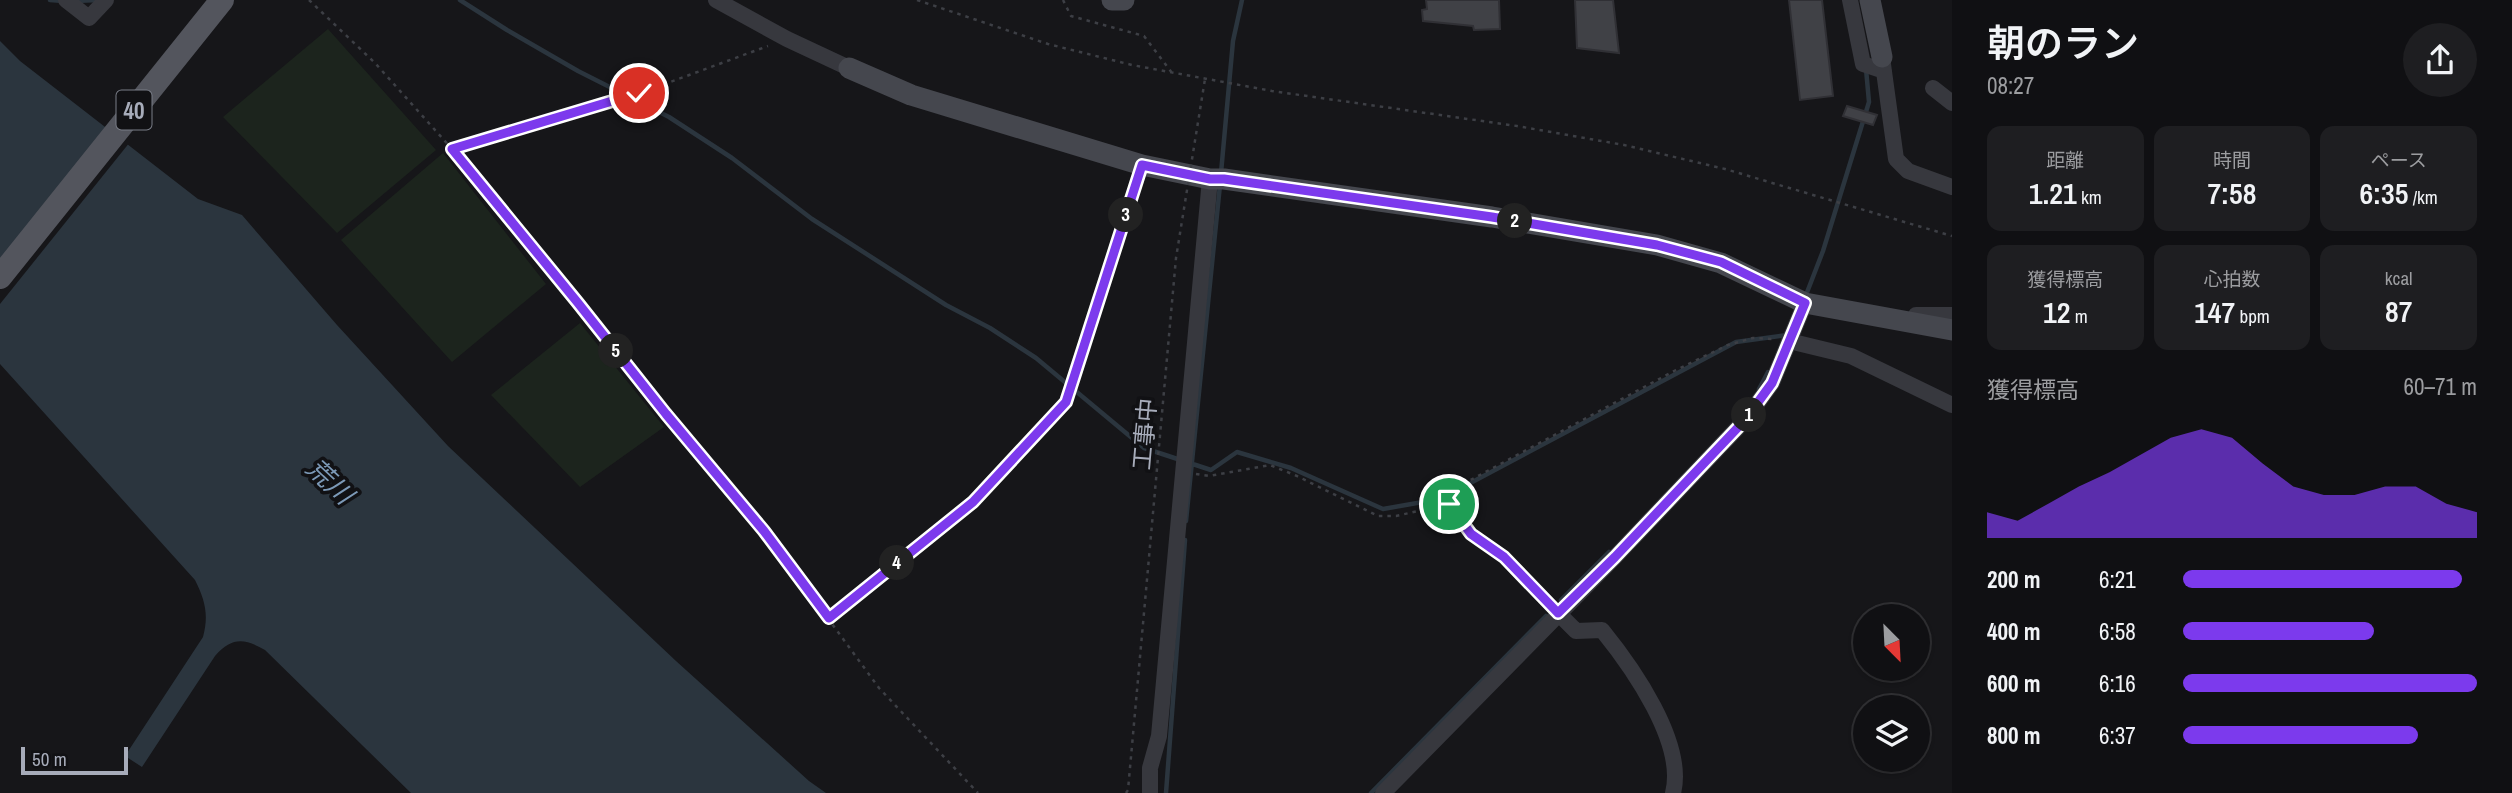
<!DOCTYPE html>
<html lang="ja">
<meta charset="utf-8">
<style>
:root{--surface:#101013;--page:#1e1e21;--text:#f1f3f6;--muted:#9c9da0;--line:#303033;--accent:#7c3aed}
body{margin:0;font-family:"Archivo Narrow","Noto Sans JP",sans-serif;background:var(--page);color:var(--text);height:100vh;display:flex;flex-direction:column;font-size:26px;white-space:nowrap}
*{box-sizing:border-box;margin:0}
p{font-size:23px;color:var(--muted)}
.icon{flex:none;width:38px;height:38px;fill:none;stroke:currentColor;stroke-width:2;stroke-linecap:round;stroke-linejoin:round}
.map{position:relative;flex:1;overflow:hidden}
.panel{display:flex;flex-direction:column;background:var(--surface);width:560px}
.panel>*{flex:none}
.needle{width:46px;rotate:156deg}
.controls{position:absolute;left:1853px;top:604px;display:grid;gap:14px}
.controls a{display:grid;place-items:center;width:77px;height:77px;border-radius:50%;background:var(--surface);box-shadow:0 2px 5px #0004,0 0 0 2px var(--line);font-size:35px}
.scale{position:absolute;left:21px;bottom:18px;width:107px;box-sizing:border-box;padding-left:7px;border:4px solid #a7acba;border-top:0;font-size:19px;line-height:24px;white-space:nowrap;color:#a7acba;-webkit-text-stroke:5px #111114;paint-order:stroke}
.pin{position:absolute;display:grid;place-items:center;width:60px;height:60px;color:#fff;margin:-30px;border:4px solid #fff;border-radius:50%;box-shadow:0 2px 7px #0007}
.km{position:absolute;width:35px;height:35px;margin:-18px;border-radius:50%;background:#222;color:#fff;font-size:19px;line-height:35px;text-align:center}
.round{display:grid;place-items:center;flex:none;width:74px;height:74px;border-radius:37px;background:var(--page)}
.overview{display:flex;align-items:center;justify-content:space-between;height:119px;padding:0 35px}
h1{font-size:38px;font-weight:600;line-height:52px}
.stats{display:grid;grid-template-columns:repeat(3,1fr);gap:10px;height:119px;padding:7px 35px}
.stats div{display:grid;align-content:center;border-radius:14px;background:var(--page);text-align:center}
.stats b{font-size:30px;font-weight:600}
.stats small{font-size:19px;font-weight:400}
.stats p{font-size:19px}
.chart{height:196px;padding:14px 35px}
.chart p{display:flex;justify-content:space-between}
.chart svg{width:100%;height:126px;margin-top:7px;fill:var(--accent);opacity:.7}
ul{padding:0 35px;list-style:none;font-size:23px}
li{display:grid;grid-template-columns:112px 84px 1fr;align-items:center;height:52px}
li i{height:18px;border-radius:9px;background:var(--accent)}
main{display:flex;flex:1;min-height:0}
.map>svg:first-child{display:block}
.green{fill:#1c241d}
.water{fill:#2b353e}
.pier{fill:#161619}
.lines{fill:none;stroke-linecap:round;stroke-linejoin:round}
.stream{stroke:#2b353e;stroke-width:4.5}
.building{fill:#404146;stroke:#303035;stroke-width:2}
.path{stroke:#3d3f45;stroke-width:2.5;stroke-dasharray:3.5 5;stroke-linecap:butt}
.street{stroke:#37383e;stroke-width:16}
.secondary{stroke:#45474e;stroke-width:21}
.primary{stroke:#53555d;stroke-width:24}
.path-bridge{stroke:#3d3f45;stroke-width:2.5;stroke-dasharray:3.5 5;stroke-linecap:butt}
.route-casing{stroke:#fff;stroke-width:14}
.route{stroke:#7c3aed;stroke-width:9}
.labels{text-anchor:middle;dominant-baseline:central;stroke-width:7;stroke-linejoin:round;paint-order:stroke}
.shield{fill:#111114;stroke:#7a7e88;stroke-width:2}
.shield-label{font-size:23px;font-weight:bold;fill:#a7acba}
.street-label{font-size:24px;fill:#a7acba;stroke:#111114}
.water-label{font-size:26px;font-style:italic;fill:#7c99b7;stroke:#111114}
</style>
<main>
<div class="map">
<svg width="1952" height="793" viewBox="0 0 1952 793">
<rect width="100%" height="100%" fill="#161619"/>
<path class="green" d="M328,29L436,150L337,233L223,117Z
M443,153L546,284L452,362L341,240Z
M580,323L664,427L580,487L491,395Z"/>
<path class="water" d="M0,41L20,61L198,199L242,215L337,325L448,446L676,661L809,781L826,793H411L265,650C244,638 232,637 215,656L142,767L125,756L203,637C209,615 205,600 195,580L0,364Z"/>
<path class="pier" d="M109,126L130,142L0,304V262Z"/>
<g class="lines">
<path class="stream" d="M50,0L63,1
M460,0L507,30L578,71L669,117L732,158L812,219L946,305L990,328L1036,358L1144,448L1211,470L1237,452L1291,468L1383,509L1440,499
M75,1L98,0
M1221,173L1233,41L1242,0
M1806,295L1823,251L1869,102L1866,69
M1759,389L1768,372
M1461,488L1736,342L1787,335
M1186,521L1220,185
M1561,600L1609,552
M1166,793L1185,540
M1371,793L1546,616"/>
</g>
<path class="building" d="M1426,0H1499L1500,29L1474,30L1473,26L1423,21L1422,10L1427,9Z
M1575,0H1613L1619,53L1577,48Z
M1789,0H1822L1833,96L1800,100Z
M1847,106L1877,115L1873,125L1843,116Z"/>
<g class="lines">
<path class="path" d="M309,0L375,63L452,149L578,303L666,414L764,531L879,688L978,793
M917,0L1048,44L1132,65L1272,91L1517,126L1624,145L1725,169L1952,236
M1063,0L1071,16L1144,36L1172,73
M452,149L643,92L768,46
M1196,474L1209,476L1270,465L1297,476L1378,516H1396L1449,504
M1549,603L1504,557L1471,535L1449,504L1450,491L1676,370L1728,345L1753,338L1773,339
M829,618L973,502L1066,402L1136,182"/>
<path class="street" d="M66,0L89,18L106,0
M716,0L787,39L849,68
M1850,0L1863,64L1884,71
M1882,57L1896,159L1908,171L1952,187
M1933,88L1952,103
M1916,315H1952
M1789,341L1851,356L1952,405
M1558,613L1576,631L1602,630C1632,667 1686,743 1673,793
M1150,793V768L1159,736L1210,179
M1383,793L1615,557L1745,420L1772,383L1805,303"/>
<path class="secondary" d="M1112,0H1124
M1870,0L1882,57
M849,68L911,95L1142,165L1210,179H1224L1492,217L1657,245L1721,263L1805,303L1952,330"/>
<path class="primary" d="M0,277L222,0"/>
<path class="path-bridge" d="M1126,793L1128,790L1176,258L1205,79"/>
</g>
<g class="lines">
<defs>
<path id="route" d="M639,93L452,149L578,303L666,414L764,531L829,618L973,502L1066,402L1142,165L1210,179H1224L1492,217L1657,245L1721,262L1805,303L1772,383L1745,420L1615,557L1558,613L1504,557L1471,534L1449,504"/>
</defs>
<use href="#route" class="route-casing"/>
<use href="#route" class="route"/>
</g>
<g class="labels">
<rect class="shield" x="116.5" y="90.5" width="35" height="39" rx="5"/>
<g class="shield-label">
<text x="134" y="110">40</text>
</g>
<g class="street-label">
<text transform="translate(1144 434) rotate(-85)">工事中</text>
</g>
<g class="water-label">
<text transform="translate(330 481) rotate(43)">荒川</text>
</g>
</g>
</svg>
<div class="controls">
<a><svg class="needle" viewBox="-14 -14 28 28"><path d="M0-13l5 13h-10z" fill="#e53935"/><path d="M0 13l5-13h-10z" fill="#9c9da0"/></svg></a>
<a><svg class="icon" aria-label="layers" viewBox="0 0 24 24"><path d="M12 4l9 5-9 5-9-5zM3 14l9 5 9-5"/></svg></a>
</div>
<div class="scale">50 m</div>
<div class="pin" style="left:1449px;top:504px;background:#1e9e55"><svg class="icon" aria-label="arrive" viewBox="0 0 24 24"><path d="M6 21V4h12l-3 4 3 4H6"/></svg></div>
<div class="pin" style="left:639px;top:93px;background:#d93025"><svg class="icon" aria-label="check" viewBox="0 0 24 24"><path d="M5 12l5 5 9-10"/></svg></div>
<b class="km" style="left:1749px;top:415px">1</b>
<b class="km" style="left:1515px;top:221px">2</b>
<b class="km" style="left:1126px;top:215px">3</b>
<b class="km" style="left:897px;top:563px">4</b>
<b class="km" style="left:616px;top:351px">5</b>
</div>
<section class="panel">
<div class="overview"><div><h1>朝のラン</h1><p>08:27</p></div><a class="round"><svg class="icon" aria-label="share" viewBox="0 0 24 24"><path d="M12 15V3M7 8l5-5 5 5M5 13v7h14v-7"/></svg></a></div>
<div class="stats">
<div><p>距離</p><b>1.21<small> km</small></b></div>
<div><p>時間</p><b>7:58</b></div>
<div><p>ペース</p><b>6:35<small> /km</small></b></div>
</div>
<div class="stats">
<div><p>獲得標高</p><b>12<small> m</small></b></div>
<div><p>心拍数</p><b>147<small> bpm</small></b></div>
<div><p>kcal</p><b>87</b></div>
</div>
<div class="chart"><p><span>獲得標高</span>60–71 m</p>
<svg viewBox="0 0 160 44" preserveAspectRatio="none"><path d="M0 44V35L10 38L20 32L30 26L40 21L50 15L60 9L70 6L80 9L90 18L100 26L110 29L120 29L130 26L140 26L150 32L160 35V44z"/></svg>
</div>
<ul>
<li><b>200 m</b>6:21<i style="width:95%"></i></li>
<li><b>400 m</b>6:58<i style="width:65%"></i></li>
<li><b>600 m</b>6:16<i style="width:100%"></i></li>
<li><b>800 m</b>6:37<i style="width:80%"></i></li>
</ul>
</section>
</main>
